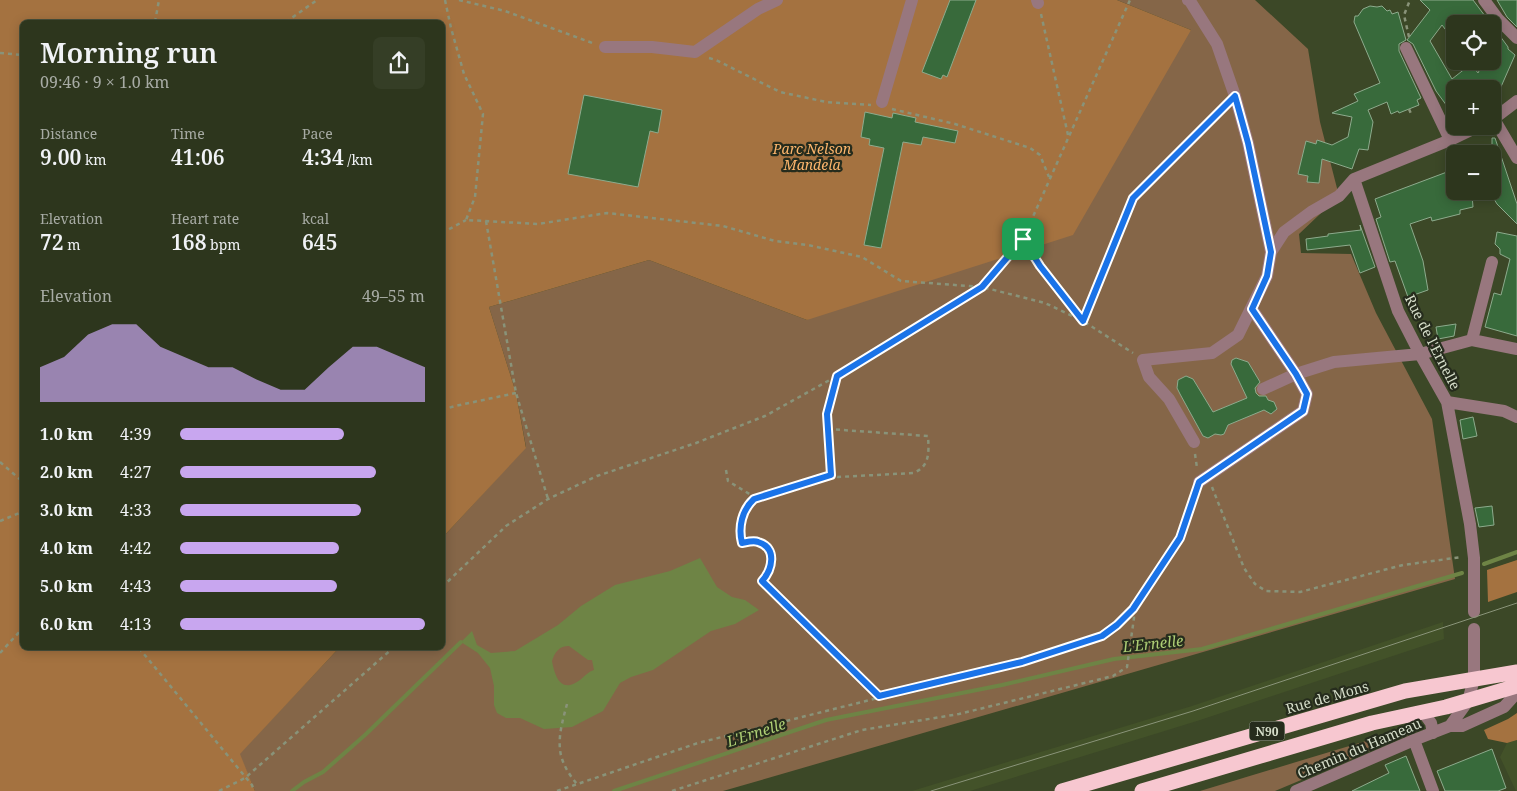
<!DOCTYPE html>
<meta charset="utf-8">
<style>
:root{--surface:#2d361d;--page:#353e26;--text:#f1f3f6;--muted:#a7aba4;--line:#48503b;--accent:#c8a6ef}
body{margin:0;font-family:"Noto Serif",serif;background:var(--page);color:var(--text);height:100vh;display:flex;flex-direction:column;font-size:19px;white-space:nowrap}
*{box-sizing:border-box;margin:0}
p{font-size:16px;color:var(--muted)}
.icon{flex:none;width:28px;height:28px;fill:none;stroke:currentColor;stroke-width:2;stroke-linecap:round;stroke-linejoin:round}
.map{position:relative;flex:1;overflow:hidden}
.side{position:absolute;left:20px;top:20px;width:425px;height:630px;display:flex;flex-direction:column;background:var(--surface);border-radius:8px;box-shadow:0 2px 12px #0003,0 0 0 1px var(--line)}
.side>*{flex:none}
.buttons{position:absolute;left:1446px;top:15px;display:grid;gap:10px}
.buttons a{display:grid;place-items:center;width:55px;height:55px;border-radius:8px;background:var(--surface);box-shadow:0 2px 12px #0003,0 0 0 1px var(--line);font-size:25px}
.pin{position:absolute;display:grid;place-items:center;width:42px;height:42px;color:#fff;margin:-21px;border-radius:10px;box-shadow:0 2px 8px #0006}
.round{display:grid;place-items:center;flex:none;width:52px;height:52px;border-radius:8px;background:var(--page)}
.summary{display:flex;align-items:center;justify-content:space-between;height:85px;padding:0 20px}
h1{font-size:28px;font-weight:600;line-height:38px}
.figures{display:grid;grid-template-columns:repeat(3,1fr);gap:8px;height:85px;padding:5px 20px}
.figures div{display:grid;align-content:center}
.figures b{font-size:21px;font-weight:600}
.figures small{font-size:14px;font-weight:400}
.figures p{font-size:14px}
.chart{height:140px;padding:10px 20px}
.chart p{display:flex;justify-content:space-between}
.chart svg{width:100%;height:90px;margin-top:5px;fill:var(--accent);opacity:.7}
ul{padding:0 20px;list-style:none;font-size:16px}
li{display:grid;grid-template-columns:80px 60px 1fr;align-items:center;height:38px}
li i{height:12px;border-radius:6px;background:var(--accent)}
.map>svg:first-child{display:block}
.built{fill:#435229}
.green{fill:#856648}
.forest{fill:#a47240}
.water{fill:#6e8445;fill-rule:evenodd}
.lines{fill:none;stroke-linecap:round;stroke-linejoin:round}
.stream{stroke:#6e8445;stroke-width:4}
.building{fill:#386a3b;stroke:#8dab8d}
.path{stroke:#899379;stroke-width:2.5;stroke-dasharray:4 4;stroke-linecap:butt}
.minor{stroke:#98777e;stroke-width:12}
.highway{stroke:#f7c7d0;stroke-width:15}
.tram{stroke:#8a9479;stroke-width:1}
.route-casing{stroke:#fff;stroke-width:10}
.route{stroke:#1a73e8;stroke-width:6}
.labels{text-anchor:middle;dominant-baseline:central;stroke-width:4.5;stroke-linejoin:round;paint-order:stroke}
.shield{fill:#262c1d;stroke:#a0a895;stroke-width:1}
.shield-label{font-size:12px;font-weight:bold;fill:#d5ddc9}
.park-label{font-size:14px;font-style:italic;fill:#fcb56c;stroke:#262c1d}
.street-label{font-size:14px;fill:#d5ddc9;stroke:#262c1d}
.water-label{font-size:15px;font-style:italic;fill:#aecf75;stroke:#262c1d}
</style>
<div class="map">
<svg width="1517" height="791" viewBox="0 0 1517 791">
<rect width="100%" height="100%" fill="#3c4827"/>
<path class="built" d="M1443,622L1444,639L1197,721L970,791H912L1192,706Z
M1517,740V791H1516L1500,757L1507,743Z"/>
<path class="green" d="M1117,0H1255L1308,49L1320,122L1339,196L1299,234L1301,253L1351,254L1376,313L1432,419L1455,579L723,791H255L239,754L339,648H442L443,537L526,447L516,393L489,307L649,260L807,320L1191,30Z
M1419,725L1420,730L1275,791H1200Z"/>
<path class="forest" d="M0,0H1117L1191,30L1073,235L807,320L649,260L489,307L516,393L526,448L443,537L442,22H22V648H339L240,754L255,791H0Z
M1517,560V592L1488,602L1487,570Z
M1517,713V740L1507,743L1488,739L1484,730L1508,719Z"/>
<path class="water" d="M700,558L717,587L732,597L745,600L759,610L735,624L711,631L653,670L631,677L620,683L603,711L572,727L544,729L520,718H506L497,713L494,705V686L490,668L478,653L461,642L472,631L477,645L491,653L515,651L558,625L581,606L615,585L670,571ZM569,646L588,660H592L594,670C588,672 585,676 580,680C561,694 555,677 552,661C555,652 559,646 569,646Z"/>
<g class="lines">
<path class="stream" d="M1484,564L1517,552
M292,791L304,782L323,772L365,735L461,642
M614,791L826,720L1002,685L1114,659L1202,649L1462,573"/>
</g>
<path class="building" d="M950,0H976L947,77L943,75L941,79L922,72Z
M1420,0H1473L1491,24H1455V42L1442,25L1430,41L1452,79L1471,64L1478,73L1484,61H1492V25L1508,47V49L1515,55L1500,89H1455V117L1436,91L1413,44L1407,40L1430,10Z
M1497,0H1517V27L1507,17Z
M1370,6L1377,7L1382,6L1387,11L1390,10L1392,14L1398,12L1406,40L1399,44V51L1421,98L1417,100L1419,105L1399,113L1398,111L1391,114L1387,102L1368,110L1373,122L1368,150L1359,149L1352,169L1322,159L1319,183L1307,182L1308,176L1298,174L1306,141L1316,144L1317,140L1332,145L1348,137L1352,117L1332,113L1358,101L1354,94L1380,83L1354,22L1355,16H1358L1363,9Z
M584,95L662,110L658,133L650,131L638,187L568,174Z
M865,112L892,118L893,113L916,118L915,122L958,131L955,143L923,137L921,145L903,142L881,248L864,245L884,148L869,145L870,139L861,137Z
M1492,138H1495L1517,204V224L1497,204L1494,199L1501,193L1495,175L1492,176Z
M1455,169V191H1467L1468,195H1472L1473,207L1460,210V214L1432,221L1431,217L1410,224L1423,261L1428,290L1408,297L1395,261L1390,262L1376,219L1381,217L1375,199Z
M1360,225L1375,267L1360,273L1350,245L1307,250L1306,239L1328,236V234L1361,230Z
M1497,232L1517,236V336L1485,327L1494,293L1501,295L1510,259L1500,254V249L1495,244Z
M1456,324L1454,336L1438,339L1436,327Z
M1236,358L1248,362L1260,382L1255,388L1256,393L1259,396H1266L1268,400L1274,402L1277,409L1271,414L1264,410L1228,425L1224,434L1221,435L1215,434L1208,438L1203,436L1180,394L1177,388L1178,380L1186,376L1193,379L1213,412L1247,398L1231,364L1232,360Z
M1473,417L1477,436L1463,439L1460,420Z
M1492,506L1494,525L1479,527L1475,508Z
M1492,749L1506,788L1498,791H1445L1437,771Z
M1406,756L1420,791H1352L1389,773L1385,765Z"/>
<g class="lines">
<path class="path" d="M445,0L451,28L464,74L483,114L475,197L466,220L538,224L607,213L723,226L775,241L808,245L862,257L901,281L982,287L1045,303L1083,321L1133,198L1225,106
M459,0L505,11L595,44
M1041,14L1068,135
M155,22L159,0
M286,22L317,0
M1409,37L1404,15L1410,0
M0,53L22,55
M709,58L716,60L780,92L826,102L871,105
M892,109L955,124L1030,148L1040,155L1049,177
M1409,109L1412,116
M486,221L516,393L548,499
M442,233L466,220
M1023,239L1040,266L1083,321L1133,353
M837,376L827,414L831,475L754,499C742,510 738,528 742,543L758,541L768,548C774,561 771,570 762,581L878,696
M442,410L455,406L516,393
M828,429L928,436C929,452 930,467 913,473L838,477L831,475
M1195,454L1197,468
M0,462L22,481
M726,470L728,481L756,498
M1212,487L1244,568L1255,584L1266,591L1300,592L1403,565L1462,557
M0,521L22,512
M442,587L506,526L548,499L597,476L696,443L765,416L837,376L982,287L1023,239L1130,0
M139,648L252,785L254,791
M0,653L22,629
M567,704C562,723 555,745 564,764C567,771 572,778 577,784
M219,791L245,778L393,648
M557,791L698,743L1022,662L1102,636L1117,625L1133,609L1180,538L1195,493
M672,791L862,730L959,714L1113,676L1127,667L1134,618L1133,609"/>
<path class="minor" d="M1037,0L1038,3
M1188,0L1190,1L1217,44L1235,96L1248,143L1271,252
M1484,0L1498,19L1517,38
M605,47H652L695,52L758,9L777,0
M1406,48L1450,140
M882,102L912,0
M1494,119L1517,158
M1492,120L1517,101
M1354,179L1398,311L1420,354L1447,402L1470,524L1474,558V612
M1252,309L1296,374L1263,389
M1472,340L1492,262
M1447,402L1504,411L1517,417
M1194,442L1169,399L1149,377L1143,360L1212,353L1238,335L1267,276L1271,252L1284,232L1311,212L1339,196L1354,179L1450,140L1479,126
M1199,482L1303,411L1307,394L1296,374L1334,362L1420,354L1472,340L1517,349
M1423,712L1431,723L1433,733
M1450,726L1468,701L1474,679V629
M1414,740L1433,791
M1296,791L1414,740L1450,726H1462L1504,707L1513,697L1515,686"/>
<path class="highway" d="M1062,791L1405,691L1517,672
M1142,791L1372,723L1446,707L1517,686"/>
<path class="tram" d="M931,791L1193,711L1517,603"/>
</g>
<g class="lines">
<defs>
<path id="route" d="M1235,96L1248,143L1271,252L1267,276L1252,309L1296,374L1307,394L1303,411L1199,482L1180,538L1133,609L1117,625L1102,636L1022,662L879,696L762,581C772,570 778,548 758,542C754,540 747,542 742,543C738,527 742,510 754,499L831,475L827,414L837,376L982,287L1023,239L1040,266L1083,321L1133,198Z"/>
</defs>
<use href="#route" class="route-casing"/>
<use href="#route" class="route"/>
</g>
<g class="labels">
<rect class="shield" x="1249.5" y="721.5" width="35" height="19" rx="4"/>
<g class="shield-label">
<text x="1267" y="731">N90</text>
</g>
<g class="park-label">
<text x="812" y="148">Parc Nelson<tspan x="812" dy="16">Mandela</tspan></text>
</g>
<g class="street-label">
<text transform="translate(1433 342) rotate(63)">Rue de l'Ernelle</text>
<text transform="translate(1327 697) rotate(-16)">Rue de Mons</text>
<text transform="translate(1359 748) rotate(-23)">Chemin du Hameau</text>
</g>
<g class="water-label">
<text transform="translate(1153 643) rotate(-6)">L'Ernelle</text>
<text transform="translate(756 732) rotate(-18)">L'Ernelle</text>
</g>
</g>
</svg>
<div class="buttons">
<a><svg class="icon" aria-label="locate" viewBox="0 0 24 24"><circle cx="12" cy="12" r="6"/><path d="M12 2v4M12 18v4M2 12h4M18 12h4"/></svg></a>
<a>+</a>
<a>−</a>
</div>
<div class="pin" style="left:1023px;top:239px;background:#1e9e55"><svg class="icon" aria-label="arrive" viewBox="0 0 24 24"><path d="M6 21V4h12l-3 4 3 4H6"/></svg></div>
<section class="side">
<div class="summary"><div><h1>Morning run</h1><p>09:46 · 9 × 1.0 km</p></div><a class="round"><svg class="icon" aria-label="share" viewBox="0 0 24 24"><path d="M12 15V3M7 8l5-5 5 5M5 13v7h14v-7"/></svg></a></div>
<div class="figures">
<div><p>Distance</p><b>9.00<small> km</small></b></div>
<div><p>Time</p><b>41:06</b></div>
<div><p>Pace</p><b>4:34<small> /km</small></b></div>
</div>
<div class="figures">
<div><p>Elevation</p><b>72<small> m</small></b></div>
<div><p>Heart rate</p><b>168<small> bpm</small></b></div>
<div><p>kcal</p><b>645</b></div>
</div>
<div class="chart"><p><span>Elevation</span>49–55 m</p>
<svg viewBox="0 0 160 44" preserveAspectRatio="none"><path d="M0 44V27L10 22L20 11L30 6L40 6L50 17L60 22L70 27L80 27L90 33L100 38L110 38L120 27L130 17L140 17L150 22L160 27V44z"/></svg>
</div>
<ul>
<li><b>1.0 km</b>4:39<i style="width:67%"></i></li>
<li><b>2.0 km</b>4:27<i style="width:80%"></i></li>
<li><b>3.0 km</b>4:33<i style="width:74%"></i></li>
<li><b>4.0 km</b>4:42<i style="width:65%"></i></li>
<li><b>5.0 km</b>4:43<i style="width:64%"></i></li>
<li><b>6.0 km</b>4:13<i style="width:100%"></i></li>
</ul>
</section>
</div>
